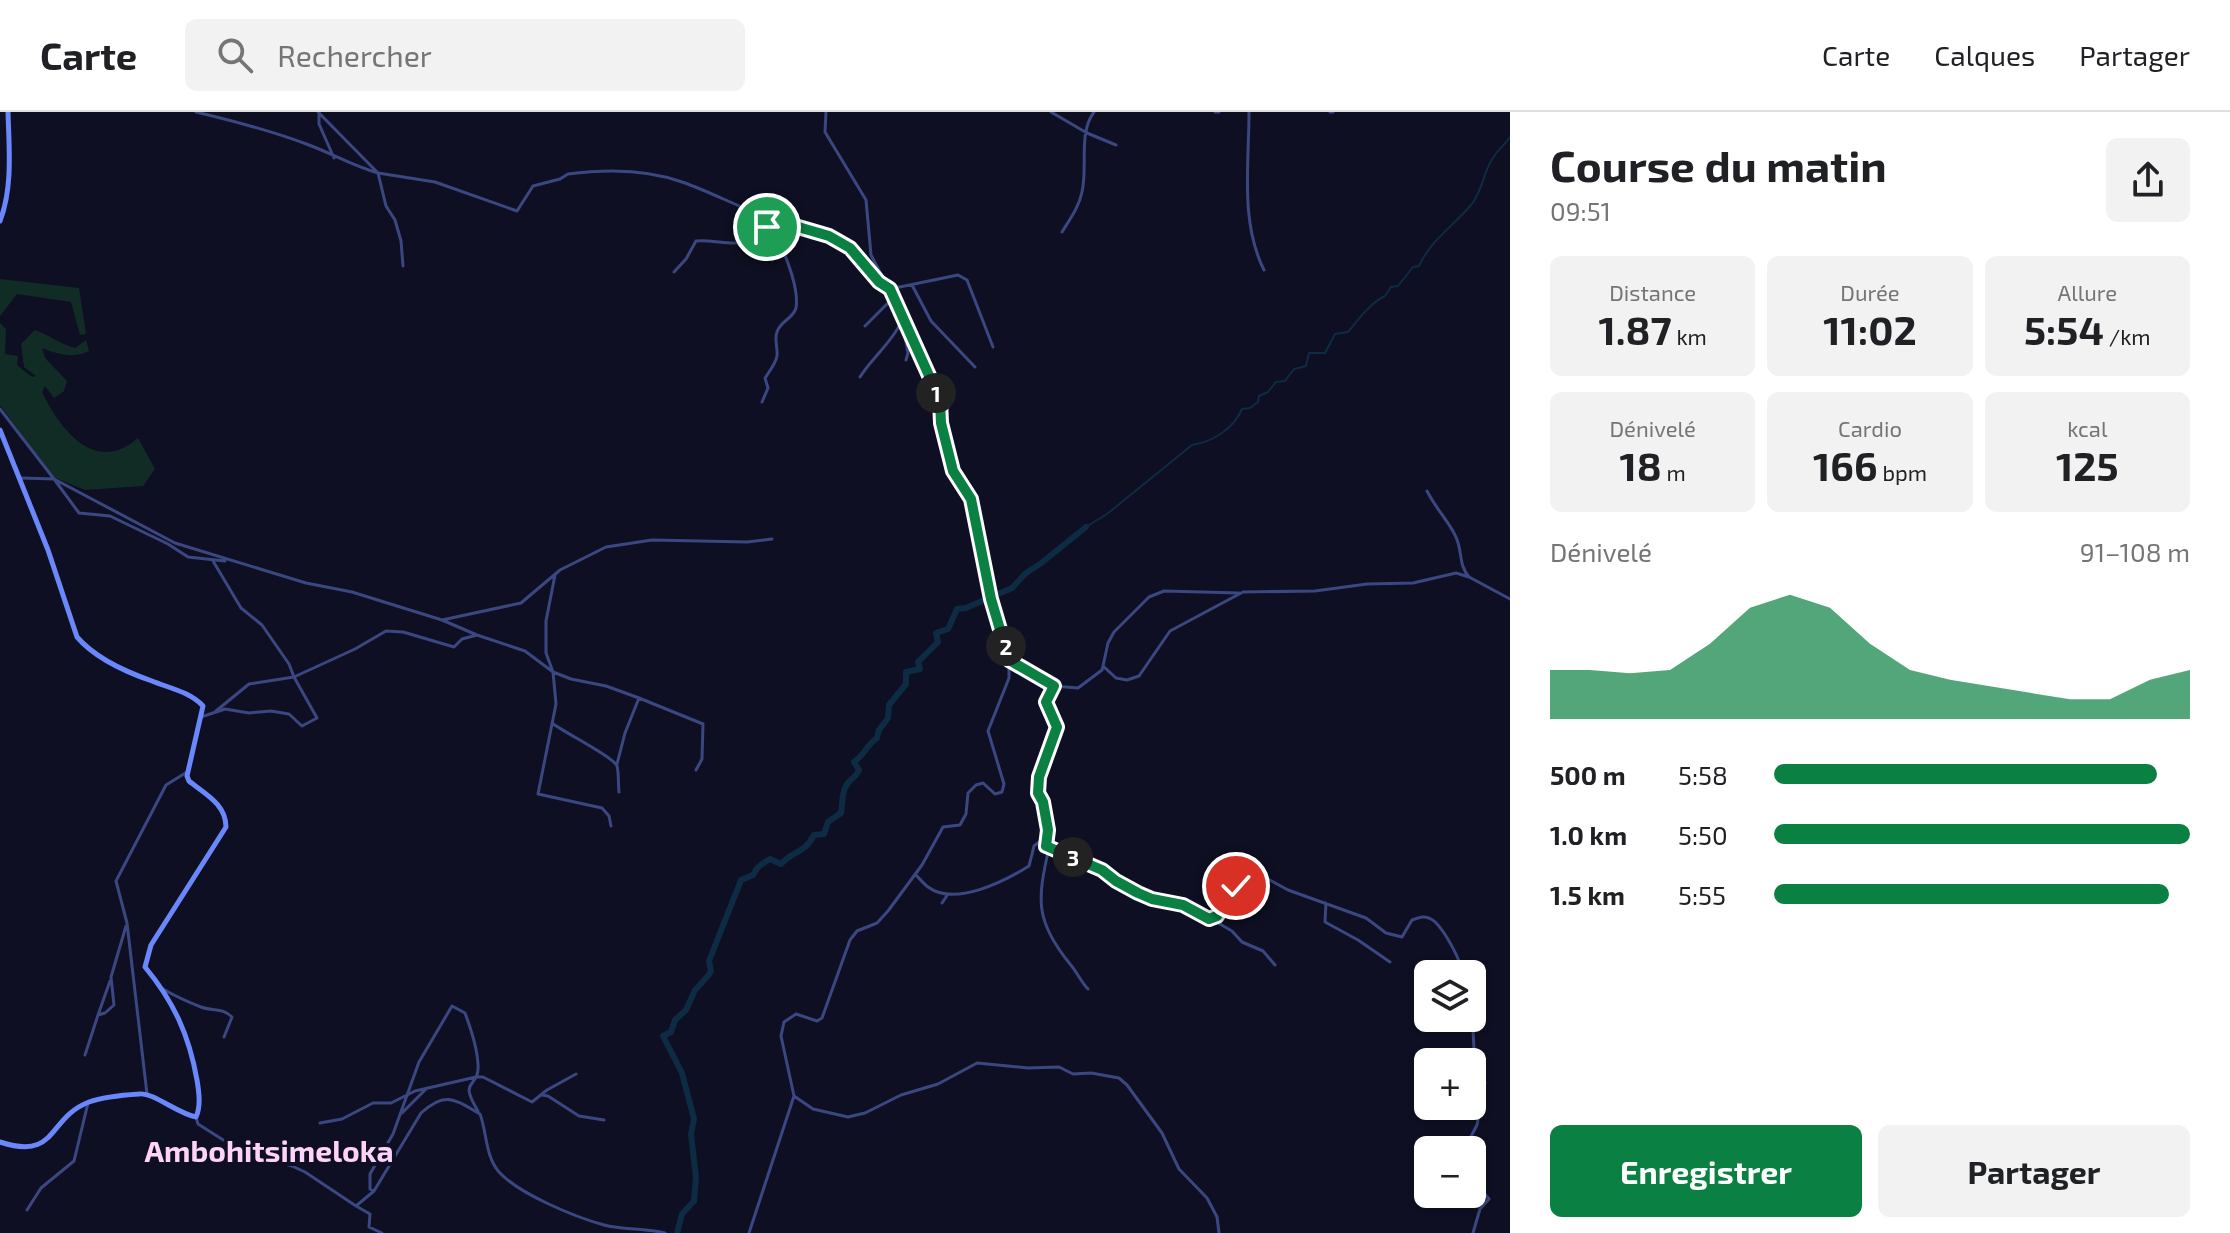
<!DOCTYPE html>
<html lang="fr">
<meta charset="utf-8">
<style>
:root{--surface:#fff;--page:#f2f2f2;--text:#202124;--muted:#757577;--line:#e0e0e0;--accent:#0b8043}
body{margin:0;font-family:"Exo 2",sans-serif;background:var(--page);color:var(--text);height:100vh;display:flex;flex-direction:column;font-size:30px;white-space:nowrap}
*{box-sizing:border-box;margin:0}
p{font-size:26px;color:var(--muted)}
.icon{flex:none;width:44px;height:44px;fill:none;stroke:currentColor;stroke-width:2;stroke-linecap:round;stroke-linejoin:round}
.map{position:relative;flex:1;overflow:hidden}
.sheet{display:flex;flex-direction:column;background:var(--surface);width:720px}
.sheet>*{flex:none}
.fabs{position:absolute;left:1414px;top:848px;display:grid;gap:16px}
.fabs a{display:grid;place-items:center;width:72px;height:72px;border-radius:12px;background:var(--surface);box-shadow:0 2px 6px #0004;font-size:40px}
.pin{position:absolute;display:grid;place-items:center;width:68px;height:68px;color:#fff;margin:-34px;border:4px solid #fff;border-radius:50%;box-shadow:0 2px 8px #0007}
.km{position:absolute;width:40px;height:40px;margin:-20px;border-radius:50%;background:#222;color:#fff;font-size:22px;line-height:40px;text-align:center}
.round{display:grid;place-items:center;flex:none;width:84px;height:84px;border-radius:12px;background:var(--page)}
.head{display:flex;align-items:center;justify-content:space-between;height:136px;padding:0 40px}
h1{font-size:44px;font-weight:700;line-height:60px}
.metrics{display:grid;grid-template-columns:repeat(3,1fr);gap:12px;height:136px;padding:8px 40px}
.metrics div{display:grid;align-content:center;border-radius:12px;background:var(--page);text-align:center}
.metrics b{font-size:40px;font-weight:700}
.metrics small{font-size:22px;font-weight:400}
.metrics p{font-size:22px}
.chart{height:224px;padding:16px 40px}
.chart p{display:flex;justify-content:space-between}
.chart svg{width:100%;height:144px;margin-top:8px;fill:var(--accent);opacity:.7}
.primary-button{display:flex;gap:16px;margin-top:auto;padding:16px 40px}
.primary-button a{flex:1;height:92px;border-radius:12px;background:var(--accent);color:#fff;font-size:32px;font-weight:700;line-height:92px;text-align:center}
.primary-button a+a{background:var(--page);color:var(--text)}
ul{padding:0 40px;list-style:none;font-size:26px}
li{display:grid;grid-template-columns:128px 96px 1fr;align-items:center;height:60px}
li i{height:20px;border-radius:10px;background:var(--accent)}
header{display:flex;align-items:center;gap:48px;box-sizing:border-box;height:112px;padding:0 40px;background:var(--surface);border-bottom:2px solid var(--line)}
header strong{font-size:38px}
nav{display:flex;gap:44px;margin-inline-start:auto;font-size:28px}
.search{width:560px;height:72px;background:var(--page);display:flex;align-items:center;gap:20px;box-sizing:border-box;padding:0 28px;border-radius:12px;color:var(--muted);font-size:30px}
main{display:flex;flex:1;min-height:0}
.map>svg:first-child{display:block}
.green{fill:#112c25}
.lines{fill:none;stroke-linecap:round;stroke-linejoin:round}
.stream{stroke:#0d2c43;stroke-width:2}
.river{stroke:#0d2c43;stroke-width:6}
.street{stroke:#3a4780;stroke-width:3}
.secondary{stroke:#6a87fb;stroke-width:5}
.route-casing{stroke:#fff;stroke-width:16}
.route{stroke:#0b8043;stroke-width:10}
.labels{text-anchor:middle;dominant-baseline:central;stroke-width:8;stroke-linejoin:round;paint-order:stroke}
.quarter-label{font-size:30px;font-weight:bold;fill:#fed3f8;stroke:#0e0f22}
</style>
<header>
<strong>Carte</strong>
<div class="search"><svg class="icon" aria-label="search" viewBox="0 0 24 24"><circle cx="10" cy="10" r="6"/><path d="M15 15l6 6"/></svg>Rechercher</div>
<nav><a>Carte</a><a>Calques</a><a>Partager</a></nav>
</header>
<main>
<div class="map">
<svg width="1510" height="1121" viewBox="0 0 1510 1121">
<rect width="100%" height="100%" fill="#0e0f22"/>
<path class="green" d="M0,167L79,176L86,222L80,223L71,190L17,182L0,204Z
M0,211L6,217L5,242L18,244L17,253L32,265L36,264L24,255L21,232L35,218C49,223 60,232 75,236L86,228L89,239C72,247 58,242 42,236L45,246L67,269L64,279L54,286L45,274L42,280C60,317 95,364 138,326L155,357L143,374L85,378L53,365L0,293Z"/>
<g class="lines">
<path class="stream" d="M1086,415L1107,402L1192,333C1213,330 1234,316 1242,297L1250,296L1258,290L1259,284L1268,280L1276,270L1285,269L1294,257L1306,254L1309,241H1325L1335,222L1348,220C1358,208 1370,191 1385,184L1391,175L1398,174L1413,155L1419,154C1430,129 1454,113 1471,93C1482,80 1483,63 1491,49C1496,39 1504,34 1510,25"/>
<path class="river" d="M677,1121L682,1102L694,1089L696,1066L691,1022L694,1007L682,961L663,924L671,920L675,908L686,898L695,878L708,864L711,859L709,849L741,768L753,763C757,754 762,752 770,747L781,752C794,738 804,742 814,723L824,722L828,710L841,701C843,692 841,683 846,674C849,667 856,666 859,658L854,650C865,642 867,633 877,626L879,618L888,606L889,593L906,572V560L920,557L918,550L938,530L936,521L948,517L957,497L966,496L1012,476L1026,461L1040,452L1086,415"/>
<path class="street" d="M196,0C234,9 272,19 309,33C333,42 353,54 378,61L386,94L395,108L401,129L403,154
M318,0L378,61L435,70L517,99L533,74L560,67L568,62C606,57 646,57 682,70C711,80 738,95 767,105C794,115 822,118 847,134C864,145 873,165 890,177L958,163L967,168L993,235
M1051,0L1087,21L1116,33
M1215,0H1219
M1249,0C1249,53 1240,110 1264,158
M1330,0H1333
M319,1V12L334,46
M1062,120C1070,107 1079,95 1082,80C1088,55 1078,21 1094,0
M674,160L686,147L696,129C710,127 733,134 744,130C753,127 757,118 767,115L770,108
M912,173L931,209L975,255
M890,177L888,182L905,224L908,241L906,248
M865,214L887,192L891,191
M860,265C870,248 892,230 900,212
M762,290L768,276L765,266C769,260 776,251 777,244C778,236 774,227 777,220C780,209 793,207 796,196C800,171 779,131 771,107
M0,297L54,367L175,431L306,471L352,480L442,508L477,523L525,539L553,560L571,567L606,574L639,586
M21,366L54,367L79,401L110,404L168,432L188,445L225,449
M1427,379C1435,395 1448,409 1455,423C1463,438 1458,453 1469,465
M213,449L241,496L262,513L289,552L294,565L249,572L216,599
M555,463L546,509V541L553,560L556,592L538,682L602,696L609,704L611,714
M442,508L521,491L560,458L606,435L652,428L747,430L772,427
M1011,549L1054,574L1078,576L1102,558L1103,554L1116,566L1127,568L1139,564L1170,519L1243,480L1315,479L1367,472L1413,471L1456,461L1469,465L1510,487
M1103,554L1108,531L1114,520L1149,485L1164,479L1239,481
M201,605L225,597L249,601L271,599L289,602L302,614L317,606L294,565L355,537L386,519L403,520L454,535L462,527L477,523
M552,611C563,620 614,645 617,654C619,661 618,672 619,680
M617,652L625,621L639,586L703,612L702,647L696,658
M1046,734L1048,718L1043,690L1038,681L1039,665L1057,615L1046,590L1054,576
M1049,736C1037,788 1035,809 1070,852C1077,860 1081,870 1088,877
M915,762C919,766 924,772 928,775C955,795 1005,769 1029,754L1034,734L1039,730L1102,758L1116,769L1138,781L1152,787L1173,789L1213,808L1236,774L1257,761L1288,778L1366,806L1386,821L1402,825L1412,808C1418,806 1424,803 1431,807C1442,813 1462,849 1462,862
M942,791L948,782
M1326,791L1325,810L1358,828L1390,850
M1213,808L1232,819L1242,830L1263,839L1275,853
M163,877C175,884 188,890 201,895C214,900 222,895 232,905L224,925
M98,903L110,869
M85,943L98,903L105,901L114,893L111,865L126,814
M147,982L127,811L116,769L166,673L187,660
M542,983L548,984L579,1004L604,1008
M794,984L813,997L848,1005L865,1001L901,983L938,972L977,951L1028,956L1059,955L1073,962L1091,961L1119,966L1127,973L1162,1021L1179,1057L1207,1086L1217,1105L1219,1121
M402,1001L427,976
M196,1005L198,1012L239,1038L292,1054L305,1060L356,1094L374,1079L421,1001C445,979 454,987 480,1002C487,1020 485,1044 499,1060C519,1082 575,1105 604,1113C623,1118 645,1116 665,1121
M320,1011L342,1007L373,991H391L415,979L476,965H483L532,990L547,978L576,962
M1464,1038L1477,1013L1485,971L1474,937L1472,899
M374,1079L370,1077V1062L393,1022L419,950L452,894L465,901C471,917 477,934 478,952C480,978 457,965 478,999
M1472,1079L1476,1082L1484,1081L1489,1087L1480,1097L1473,1121
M356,1094L370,1102L369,1115L382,1121
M27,1098L41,1076L74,1049L88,991
M749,1121L794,984L781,924L784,910L796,902L817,909L822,906L850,828L857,819L877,811L888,799L922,753L943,715L960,713L966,702L968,681L976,673L983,671L995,682L1002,680L1004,672L988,619L1009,566V548L991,487L971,387L953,359L941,311L940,288L907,212L871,143L866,88L825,20L826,0"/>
<path class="secondary" d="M0,109C13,75 9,36 8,0
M0,318L48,438L77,525C95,546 126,560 152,569C169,576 190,580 203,594L187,664L189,669C205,682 226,692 226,715L151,833L145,855C174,890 189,923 197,968C199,980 201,994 196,1005C178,1002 153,980 139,982C124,983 103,985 89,990C47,1006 58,1049 0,1030"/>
</g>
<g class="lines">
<defs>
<path id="route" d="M767,115L771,107L829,124L850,136L879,170L890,177L940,288L941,311L953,359L971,387L991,487L1009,548L1054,574L1046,590L1057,615L1039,665L1038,681L1043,690L1048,718L1046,734L1102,758L1116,769L1138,781L1152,787L1183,793L1209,807L1217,804L1236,774"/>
</defs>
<use href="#route" class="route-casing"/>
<use href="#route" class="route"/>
</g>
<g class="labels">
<g class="quarter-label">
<text x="269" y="1038">Ambohitsimeloka</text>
</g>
</g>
</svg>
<div class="fabs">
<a><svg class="icon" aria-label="layers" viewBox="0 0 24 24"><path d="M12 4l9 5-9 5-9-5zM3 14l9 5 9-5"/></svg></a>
<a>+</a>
<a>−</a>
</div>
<div class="pin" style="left:767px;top:115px;background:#1e9e55"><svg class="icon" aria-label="arrive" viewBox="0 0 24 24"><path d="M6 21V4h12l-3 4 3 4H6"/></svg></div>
<div class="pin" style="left:1236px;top:774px;background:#d93025"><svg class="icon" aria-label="check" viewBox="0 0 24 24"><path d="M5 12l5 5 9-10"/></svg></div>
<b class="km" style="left:936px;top:281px">1</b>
<b class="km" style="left:1006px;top:534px">2</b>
<b class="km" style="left:1073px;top:745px">3</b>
</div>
<section class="sheet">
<div class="head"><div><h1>Course du matin</h1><p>09:51</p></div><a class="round"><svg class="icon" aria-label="share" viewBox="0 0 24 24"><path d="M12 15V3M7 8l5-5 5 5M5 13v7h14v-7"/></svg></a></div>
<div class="metrics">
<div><p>Distance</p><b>1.87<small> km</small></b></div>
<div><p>Durée</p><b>11:02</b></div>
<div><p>Allure</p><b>5:54<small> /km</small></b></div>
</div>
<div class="metrics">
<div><p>Dénivelé</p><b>18<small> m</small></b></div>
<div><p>Cardio</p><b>166<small> bpm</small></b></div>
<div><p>kcal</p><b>125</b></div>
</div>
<div class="chart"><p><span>Dénivelé</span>91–108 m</p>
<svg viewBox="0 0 160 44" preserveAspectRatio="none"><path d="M0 44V29L10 29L20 30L30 29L40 21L50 10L60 6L70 10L80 21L90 29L100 32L110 34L120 36L130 38L140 38L150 32L160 29V44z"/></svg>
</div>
<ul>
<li><b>500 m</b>5:58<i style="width:92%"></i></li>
<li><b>1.0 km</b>5:50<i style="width:100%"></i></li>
<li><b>1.5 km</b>5:55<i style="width:95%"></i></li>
</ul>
<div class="primary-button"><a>Enregistrer</a><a>Partager</a></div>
</section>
</main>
